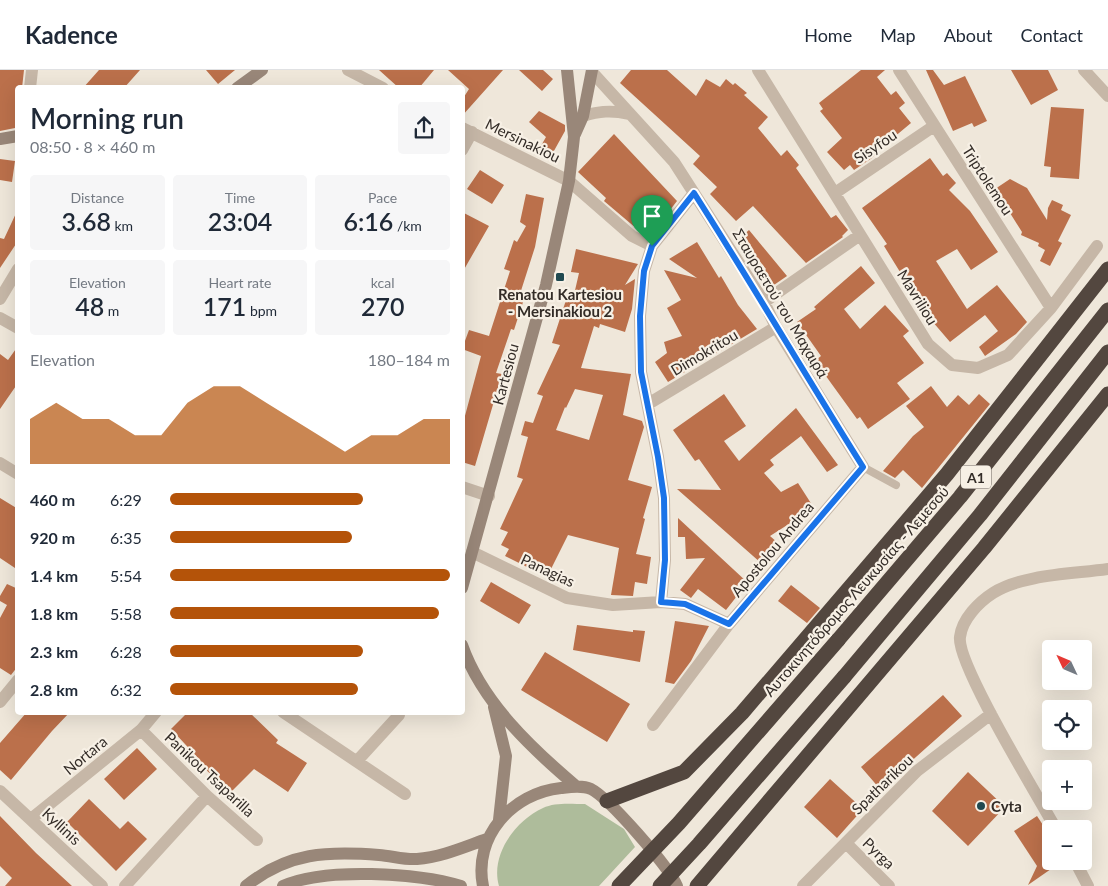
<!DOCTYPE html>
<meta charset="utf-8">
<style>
:root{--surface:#fff;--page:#f6f6f7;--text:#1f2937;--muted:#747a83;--line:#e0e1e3;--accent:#b45309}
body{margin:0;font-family:Lato,sans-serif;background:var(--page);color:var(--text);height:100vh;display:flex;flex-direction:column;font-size:19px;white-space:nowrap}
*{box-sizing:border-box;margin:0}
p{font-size:16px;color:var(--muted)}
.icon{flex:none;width:28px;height:28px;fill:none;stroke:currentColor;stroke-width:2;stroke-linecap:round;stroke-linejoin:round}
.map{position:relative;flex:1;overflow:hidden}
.sheet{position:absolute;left:15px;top:15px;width:450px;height:630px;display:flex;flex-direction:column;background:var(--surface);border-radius:5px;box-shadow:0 5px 20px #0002}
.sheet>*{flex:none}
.needle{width:32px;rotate:314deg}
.buttons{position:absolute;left:1042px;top:570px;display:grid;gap:10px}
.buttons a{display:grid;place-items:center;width:50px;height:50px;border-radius:5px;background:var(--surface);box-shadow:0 5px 20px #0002;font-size:25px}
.pin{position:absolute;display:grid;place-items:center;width:42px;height:42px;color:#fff;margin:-51px -21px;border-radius:50% 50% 50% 0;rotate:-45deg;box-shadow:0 0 5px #0007}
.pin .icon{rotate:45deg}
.round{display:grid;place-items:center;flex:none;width:52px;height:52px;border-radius:5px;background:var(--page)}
.summary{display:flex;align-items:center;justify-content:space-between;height:85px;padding:0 15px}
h1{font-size:28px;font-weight:600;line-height:38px}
.metrics{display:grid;grid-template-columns:repeat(3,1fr);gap:8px;height:85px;padding:5px 15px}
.metrics div{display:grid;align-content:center;border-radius:5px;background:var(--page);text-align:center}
.metrics b{font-size:25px;font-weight:600}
.metrics small{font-size:14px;font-weight:400}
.metrics p{font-size:14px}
.chart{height:140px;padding:10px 15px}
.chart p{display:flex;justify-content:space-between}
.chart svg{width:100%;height:90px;margin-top:5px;fill:var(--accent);opacity:.7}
ul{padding:0 15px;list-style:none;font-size:16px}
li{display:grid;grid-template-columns:80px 60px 1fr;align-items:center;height:38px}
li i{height:12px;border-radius:6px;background:var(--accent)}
header{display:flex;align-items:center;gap:30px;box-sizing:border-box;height:70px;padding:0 25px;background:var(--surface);border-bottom:1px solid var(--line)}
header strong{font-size:24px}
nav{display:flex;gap:28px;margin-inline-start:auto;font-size:18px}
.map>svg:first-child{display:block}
.green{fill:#aebc9b}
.building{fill:#bb704b;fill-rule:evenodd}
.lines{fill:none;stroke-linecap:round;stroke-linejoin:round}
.lane{stroke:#c6b7a7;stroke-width:8}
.street{stroke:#c6b7a7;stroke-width:12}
.secondary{stroke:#998779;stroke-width:12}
.highway{stroke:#53473f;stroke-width:15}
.highway-bridge{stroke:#53473f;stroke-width:15}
.route-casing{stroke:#fff;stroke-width:10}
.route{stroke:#1a73e8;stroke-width:6}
.poi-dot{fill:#204950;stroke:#f7f0e5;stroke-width:2}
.labels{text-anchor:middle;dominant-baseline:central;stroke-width:4.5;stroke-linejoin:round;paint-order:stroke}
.shield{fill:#f7f0e5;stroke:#6e6760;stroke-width:1}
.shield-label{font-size:14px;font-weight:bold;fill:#332c27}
.street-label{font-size:15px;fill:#332c27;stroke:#f7f0e5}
.poi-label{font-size:15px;font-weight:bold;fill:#332c27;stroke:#f7f0e5}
</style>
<header>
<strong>Kadence</strong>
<nav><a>Home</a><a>Map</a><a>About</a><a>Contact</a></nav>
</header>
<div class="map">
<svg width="1108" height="816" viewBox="0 0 1108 816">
<rect width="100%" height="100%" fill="#efe7da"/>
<path class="green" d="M585,734L624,759L635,777L599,816H499C490,785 515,751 543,738C555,732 572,734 585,734Z"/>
<path class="building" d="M0,0H24L22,18H18L15,58L0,61Z
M99,0H140L124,18H83Z
M206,0H235L218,14Z
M379,0H434L419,18H399Z
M448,0H503L462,46V30L469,19Z
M519,0H543L553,9L542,21Z
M631,0H667L696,26L706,9L720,17L726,9L733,15L735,13L747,23L744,25L768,47L758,58L781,86L787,80L799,95L796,98L831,148L836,145L848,160L842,166L843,167L806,193L753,136L736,151L710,124L717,117L693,94L700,86L620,13Z
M861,0H885L877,7L891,25L896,21L905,33L899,38L911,53L875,83L876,84L872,88L854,100L850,95L844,100L827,82L842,68L820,41L823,39L819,33Z
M926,0H933L944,15L965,6L987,51L974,57L972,53L953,61Z
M1011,0H1048L1058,20L1031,35Z
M1051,37L1084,39L1079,109L1050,107L1051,97L1044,96Z
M539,41L565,55V61L550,88L538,81L546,67L529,52Z
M614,64L677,131L650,166L637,159L604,131L606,128L578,102Z
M930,88L943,106L947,103L956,113L949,120L970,141L998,182L971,200L957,179L936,191L967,239L997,215L1027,252L1016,264L985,286L979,277L998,261L985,245L950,272L926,244L884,176L887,174L862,138Z
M0,89L15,91L12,112L0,110Z
M480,100L504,115L492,134L467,119Z
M1010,109L1027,118L1047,150L1048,138L1052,130L1063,135L1061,140L1071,145L1058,171L1062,173L1050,196L1040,191L1045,180L1038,176L1039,173L1021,165L1022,162L995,119Z
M526,124L544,128L535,177L519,227L524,229L514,260L511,259L496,303L502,304L475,396L462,392V357L481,286L462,279L469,260L489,266L510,201L504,199L514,170L517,172L526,156L520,152Z
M18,139V171L0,198V168L4,169Z
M462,142L489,156L462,203Z
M749,160L787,206L771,217L760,204L766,199L741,167Z
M697,172L719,208L721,206L738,235L757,259L668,312L655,292L667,283L664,272L682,266L667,238L681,230L664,200L697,208L669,189Z
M576,179L638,194L625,215L635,209L632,239L625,262L600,254L599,258L594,256L581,298L631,304L623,345L642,351L644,357L628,410L652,417L643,448L645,449L636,484L651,487L647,514L635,512L633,526L611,525L619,478L568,465L547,507L505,486L509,479L501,475L508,462L500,459L523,409L517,407L528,367L521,365L525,351L533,353L543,326L537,324L560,275L552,273L567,227L573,229L579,203L571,202ZM575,319L603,325L589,370L556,360L565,337L566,338Z
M861,196L875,213L844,239L860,259L885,235L909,261L903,266L924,293L897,313L910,329L868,359L860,347L857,349L823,302L816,290L821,286L797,252L816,239L814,237Z
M18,276V313L0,339V284L8,290Z
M931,316L947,337L958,325L969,335L979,324L990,334L922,418L903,400L895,408L883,401L913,366L924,357L906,336Z
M724,324L746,356L724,371L739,391L796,338L838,395L827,402L801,366L770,390L774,395L764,403L781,422L798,413L814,438L770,466L778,473L761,493L677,419L721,420L699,389L695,391L673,360Z
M0,428L18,439V500L0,488Z
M678,448L747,512L735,525L737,526L726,540L698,519L691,528L680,520L705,488L686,489L685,467H678Z
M491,512L531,535L519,554L480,531Z
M7,514L18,519V596L11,605L0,598V548L7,535L0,531V526Z
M791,515L820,538L807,553L778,531Z
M675,551L709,556L691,591L674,614L665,612Z
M577,555L633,562V560L645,561L640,592L573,580Z
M545,582L630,634L607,672L521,620Z
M943,625L962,646L880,719L861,697Z
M27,642H70L52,661L11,710L0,700V673Z
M188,642H249L278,670L276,673L307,693L288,722L254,699L230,723L196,690L198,688L171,659Z
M137,678L157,699L124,730L104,709Z
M968,702L1005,737L968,776L932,741Z
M830,709L863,739L837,768L804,737Z
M89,729L120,759L128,751L147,769L116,801L67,752Z
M0,746L36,783L72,816H5L12,808L0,796Z
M1037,746L1051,767V799L1028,815L1037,796L1014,761Z"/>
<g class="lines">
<path class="lane" d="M863,397L896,415"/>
<path class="street" d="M348,0L383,18
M758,0L928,274L952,295L978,298L1008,285L1051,238L1097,176
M899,0L1051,238
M1084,0L1108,26
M592,2L674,92L764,232L776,257L863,397L729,554L653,655
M30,18L32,0
M583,46C599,41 612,40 629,44
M462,58L569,111L632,166L652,176
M462,80L472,62
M835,123L934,56
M0,229L18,199
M764,232L860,165
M0,248L18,258
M648,334L776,257
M0,393L18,404
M462,417L489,426
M472,482L567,528L613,535L661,532L685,534L729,554
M661,532L665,490L664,428L658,387L641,302L640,246L644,201L652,176L694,123
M0,632L18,610
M283,642L405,724
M141,660L207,726L257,770
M357,691L399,645
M0,721L102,816
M31,749L141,660L156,642
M1056,759C1039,728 956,593 960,567C962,549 979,532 993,523C1023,504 1074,504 1108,499
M846,773L889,816
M1075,791L1088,816
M125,816L207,726
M803,816L917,701L991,644"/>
<path class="secondary" d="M237,18L262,0
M575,64L583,46L592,0
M0,69L18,66
M462,518L546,215L569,111L574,67L567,0
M462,575C482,632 531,678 576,716
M494,637L506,686L499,750
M246,816C288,782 328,781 379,785C392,786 405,790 417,789C442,787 464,777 487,769
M283,816C325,797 418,803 461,816
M483,816C473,767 512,723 561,718C570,717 582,715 591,719C609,728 669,797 677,816"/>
<path class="highway" d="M838,570L960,427L1108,240
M844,607L980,445L1108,282
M607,731L684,702L742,643L947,404L1108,199
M697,816L984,478L1108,324"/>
<path class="highway-bridge" d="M619,816L679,753L838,570
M660,816L699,774L844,607"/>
</g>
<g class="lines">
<defs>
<path id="route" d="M694,123C752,214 806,306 863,397L729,554L685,534L661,532L665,490L664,428L658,387L641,302L640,246L644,201L652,176Z"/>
</defs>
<use href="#route" class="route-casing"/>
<use href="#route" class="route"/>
</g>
<g class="poi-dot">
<rect x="555" y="202" width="10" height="10" rx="2.5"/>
<circle cx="981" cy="736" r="5"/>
</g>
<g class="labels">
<rect class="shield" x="961" y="395.5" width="30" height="23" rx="4"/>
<g class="shield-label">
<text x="976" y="407">A1</text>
</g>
<g class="street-label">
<text transform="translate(523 70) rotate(26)">Mersinakiou</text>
<text transform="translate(875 76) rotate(-34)">Sisyfou</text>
<text transform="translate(988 110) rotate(57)">Triptolemou</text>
<text transform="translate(918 227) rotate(58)">Mavriliou</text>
<text transform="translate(781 233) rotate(59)">Σταυραετού του Μαχαιρά</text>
<text transform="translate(704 282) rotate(-31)">Dimokritou</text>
<text transform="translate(505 304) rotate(-75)">Kartesiou</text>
<text transform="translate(772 479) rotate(-50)">Apostolou Andrea</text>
<text transform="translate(548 500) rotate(25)">Panagias</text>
<text transform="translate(856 521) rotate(-49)">Αυτοκινητόδρομος Λευκωσίας - Λεμεσού</text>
<text transform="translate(85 685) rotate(-39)">Nortara</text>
<text transform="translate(210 704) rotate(43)">Panikou Tsaparilla</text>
<text transform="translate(882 714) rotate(-44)">Spatharikou</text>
<text transform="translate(62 756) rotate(43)">Kyllinis</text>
<text transform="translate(879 783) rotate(44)">Pyrga</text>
</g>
<g class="poi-label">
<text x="560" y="224">Renatou Kartesiou<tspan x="560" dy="17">- Mersinakiou 2</tspan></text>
<text x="991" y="736" text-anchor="start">Cyta</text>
</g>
</g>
</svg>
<div class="buttons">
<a><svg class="needle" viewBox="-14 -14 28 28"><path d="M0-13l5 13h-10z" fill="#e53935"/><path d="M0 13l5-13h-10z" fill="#747a83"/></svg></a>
<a><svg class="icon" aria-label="locate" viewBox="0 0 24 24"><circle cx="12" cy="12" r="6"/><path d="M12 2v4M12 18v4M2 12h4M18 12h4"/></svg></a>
<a>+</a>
<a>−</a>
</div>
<div class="pin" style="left:652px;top:176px;background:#1e9e55"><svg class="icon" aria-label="arrive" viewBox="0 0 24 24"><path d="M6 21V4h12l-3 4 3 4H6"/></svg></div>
<section class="sheet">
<div class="summary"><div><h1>Morning run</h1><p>08:50 · 8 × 460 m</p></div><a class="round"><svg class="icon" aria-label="share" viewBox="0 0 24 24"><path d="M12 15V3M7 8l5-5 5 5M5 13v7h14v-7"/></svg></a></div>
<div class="metrics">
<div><p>Distance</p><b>3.68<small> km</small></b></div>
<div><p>Time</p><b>23:04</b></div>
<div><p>Pace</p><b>6:16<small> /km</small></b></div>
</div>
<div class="metrics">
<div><p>Elevation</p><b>48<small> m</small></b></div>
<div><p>Heart rate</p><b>171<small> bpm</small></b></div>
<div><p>kcal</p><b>270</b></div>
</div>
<div class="chart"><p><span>Elevation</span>180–184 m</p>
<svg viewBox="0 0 160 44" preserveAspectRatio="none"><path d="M0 44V22L10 14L20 22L30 22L40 30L50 30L60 14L70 6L80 6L90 14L100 22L110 30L120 38L130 30L140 30L150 22L160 22V44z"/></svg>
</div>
<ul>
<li><b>460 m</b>6:29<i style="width:69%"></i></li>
<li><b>920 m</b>6:35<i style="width:65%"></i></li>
<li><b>1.4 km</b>5:54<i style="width:100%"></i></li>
<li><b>1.8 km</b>5:58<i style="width:96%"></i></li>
<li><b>2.3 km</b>6:28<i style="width:69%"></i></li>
<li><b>2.8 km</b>6:32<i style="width:67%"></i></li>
</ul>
</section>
</div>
